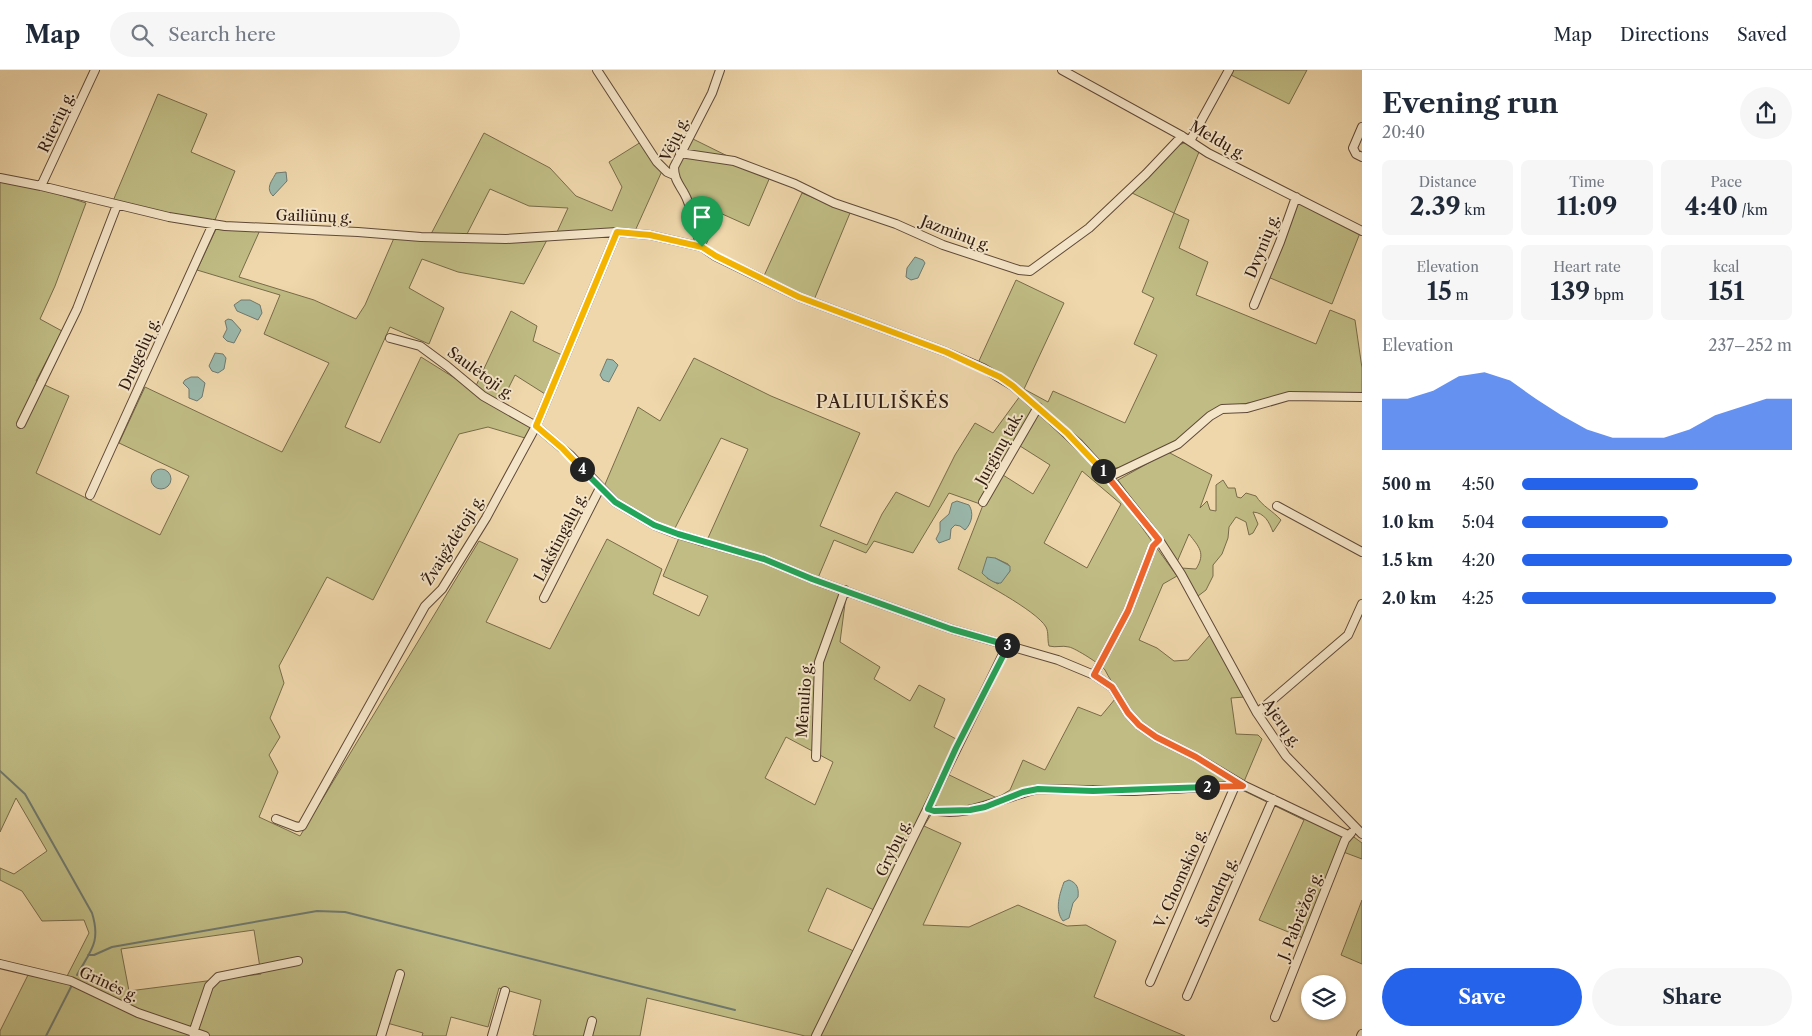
<!DOCTYPE html>
<meta charset="utf-8">
<style>
:root{--surface:#fff;--page:#f6f6f7;--text:#1f2937;--muted:#747a83;--line:#e0e1e3;--accent:#2563eb}
body{margin:0;font-family:"Libre Caslon Text",serif;background:var(--page);color:var(--text);height:100vh;display:flex;flex-direction:column;font-size:19px;white-space:nowrap}
*{box-sizing:border-box;margin:0}
p{font-size:16px;color:var(--muted)}
.icon{flex:none;width:28px;height:28px;fill:none;stroke:currentColor;stroke-width:2;stroke-linecap:round;stroke-linejoin:round}
.map{position:relative;flex:1;overflow:hidden}
.side{display:flex;flex-direction:column;background:var(--surface);width:450px}
.side>*{flex:none}
.controls{position:absolute;left:1301px;top:905px;display:grid;gap:10px}
.controls a{display:grid;place-items:center;width:45px;height:45px;border-radius:50%;background:var(--surface);box-shadow:0 1px 4px #0004;font-size:25px}
.pin{position:absolute;display:grid;place-items:center;width:42px;height:42px;color:#fff;margin:-51px -21px;border-radius:50% 50% 50% 0;rotate:-45deg;box-shadow:0 0 5px #0007}
.pin .icon{rotate:45deg}
.km{position:absolute;width:25px;height:25px;margin:-12px;border-radius:50%;background:#222;color:#fff;font-size:14px;line-height:25px;text-align:center}
.round{display:grid;place-items:center;flex:none;width:52px;height:52px;border-radius:26px;background:var(--page)}
.overview{display:flex;align-items:center;justify-content:space-between;height:85px;padding:0 20px}
h1{font-size:28px;font-weight:700;line-height:38px}
.figures{display:grid;grid-template-columns:repeat(3,1fr);gap:8px;height:85px;padding:5px 20px}
.figures div{display:grid;align-content:center;border-radius:8px;background:var(--page);text-align:center}
.figures b{font-size:25px;font-weight:700}
.figures small{font-size:14px;font-weight:400}
.figures p{font-size:14px}
.chart{height:140px;padding:10px 20px}
.chart p{display:flex;justify-content:space-between}
.chart svg{width:100%;height:90px;margin-top:5px;fill:var(--accent);opacity:.7}
.primary-button{display:flex;gap:10px;margin-top:auto;padding:10px 20px}
.primary-button a{flex:1;height:58px;border-radius:30px;background:var(--accent);color:#fff;font-size:20px;font-weight:700;line-height:58px;text-align:center}
.primary-button a+a{background:var(--page);color:var(--text)}
ul{padding:0 20px;list-style:none;font-size:16px}
li{display:grid;grid-template-columns:80px 60px 1fr;align-items:center;height:38px}
li i{height:12px;border-radius:6px;background:var(--accent)}
header{display:flex;align-items:center;gap:30px;box-sizing:border-box;height:70px;padding:0 25px;background:var(--surface);border-bottom:1px solid var(--line)}
header strong{font-size:24px}
nav{display:flex;gap:28px;margin-inline-start:auto;font-size:18px}
.search{width:350px;height:45px;background:var(--page);display:flex;align-items:center;gap:12px;box-sizing:border-box;padding:0 18px;border-radius:28px;color:var(--muted);font-size:19px}
main{display:flex;flex:1;min-height:0}
.map>svg:first-child{display:block}
.green{fill:#c0bc84;stroke:#786b4a;fill-rule:evenodd}
.water{fill:#9ab9ad;stroke:#6f796f}
.lines{fill:none;stroke-linecap:round;stroke-linejoin:round}
.stream{stroke:#6f796f;stroke-width:2}
.minor-casing{stroke:#5f4938;stroke-width:10}
.minor{stroke:#f5e5c8;stroke-width:8}
.split-1-casing{stroke:#fff;stroke-width:10}
.split-2-casing{stroke:#fff;stroke-width:10}
.split-3-casing{stroke:#fff;stroke-width:10}
.split-4-casing{stroke:#fff;stroke-width:10}
.split-5-casing{stroke:#fff;stroke-width:10}
.split-1{stroke:#f5b400;stroke-width:6}
.split-2{stroke:#f0652b;stroke-width:6}
.split-3{stroke:#22a559;stroke-width:6}
.split-4{stroke:#22a559;stroke-width:6}
.split-5{stroke:#f5b400;stroke-width:6}
.labels{text-anchor:middle;dominant-baseline:central;stroke-width:4;stroke-linejoin:round;paint-order:stroke}
.street-label{font-size:15px;fill:#2f1a11;stroke:#f5e5c8}
.quarter-label{font-size:18px;letter-spacing:1px;fill:#2f1a11;stroke:#f5e5c8}
</style>
<header>
<strong>Map</strong>
<div class="search"><svg class="icon" aria-label="search" viewBox="0 0 24 24"><circle cx="10" cy="10" r="6"/><path d="M15 15l6 6"/></svg>Search here</div>
<nav><a>Map</a><a>Directions</a><a>Saved</a></nav>
</header>
<main>
<div class="map">
<svg width="1362" height="966" viewBox="0 0 1362 966">
<rect width="100%" height="100%" fill="#efd7ab"/>
<filter id="stains"><feTurbulence type="fractalNoise" baseFrequency=".004" numOctaves="4"/><feColorMatrix values="0 0 0 0 .2 0 0 0 0 .09 0 0 0 0 .02 0 0 0 .5 -.17"/></filter>
<radialGradient id="worn" r=".72"><stop offset=".6" stop-color="#630" stop-opacity="0"/><stop offset="1" stop-color="#630" stop-opacity=".3"/></radialGradient>
<path class="green" d="M1231,0H1307L1289,34L1229,4Z
M158,24L207,44L191,82L235,101L215,150L182,147L113,131Z
M484,63L550,98L576,126L612,141L622,117L609,92L641,72L662,101L635,161L557,162L568,138L529,136L490,119L467,164H431Z
M691,68L770,107L749,156L720,143L705,177L703,175L695,135L677,103L678,93Z
M1184,73L1188,74L1199,82L1174,143L1189,150L1179,178L1208,192L1196,225L1316,274L1330,240L1355,250L1362,298V326L1308,323L1225,337L1178,371L1130,395L1107,400L1075,366L978,293L1016,210L1064,233L1024,319L1048,332L1053,321L1125,353L1157,285L1134,274L1154,228L1142,222L1174,143L1132,123L1179,75Z
M0,110L36,117L86,133L55,216L40,249L62,261L36,311L69,326L36,403L160,465L189,406L119,373L145,317L282,382L329,293L264,264L280,225L197,200L217,157L260,160L239,207L314,230L356,249L365,235L394,168H548L524,214L458,202L422,189L409,218L444,238L429,274L390,257L345,357L380,373L421,287L474,320L511,241L537,256L533,271L562,285L545,324L515,305L499,337L531,357L525,368L488,357L459,364L373,530L327,507L279,596L284,613L270,648L280,667L269,685L278,702L259,747L300,766L479,471L518,489L486,552L550,579L607,469L662,499L653,524L699,546L708,526L663,506L679,468L704,477L748,379L721,368L674,460L639,444L603,419L638,337L660,351L694,288L771,326L860,363L820,456L867,475L882,444L896,422L929,437L955,385L975,353L993,363L1020,326L1107,409L1177,506L1163,514L1139,570L1157,578L1174,591L1188,590L1210,565L1245,627L1231,628L1236,664L1258,665L1262,669L1243,714L1343,759L1362,773V789L1338,780L1303,868L1259,850L1304,750L1242,720L1130,725L1034,722L975,743H932L924,756L961,773L923,855L969,857L1018,835L1067,856L1086,855L1116,871L1094,927L1185,966H805L647,928L640,966H538L533,965L541,930L499,918L488,957L451,947L446,966H422L423,963L387,953L383,966H0V961L28,905L64,912L89,863L84,850L42,851L22,821L0,810V798L14,804L47,781L16,728L0,762ZM1020,376L1050,395L1033,424L1003,405ZM1082,401L1121,434L1087,498L1044,473ZM949,423L983,435L958,499C978,510 1036,540 1046,557C1049,563 1047,569 1049,576C1056,578 1062,575 1069,577C1075,578 1102,595 1105,600C1109,608 1114,615 1120,623L1101,646L1078,637L1045,700L1023,690L1010,720L997,728L941,701L956,669L934,657L945,629L919,615L910,631L874,609L880,597L840,572L846,526L815,515L834,470L866,483L874,471L913,483ZM995,488L1008,494L1010,501L998,514L987,508ZM786,667L833,692L815,735L765,708ZM827,818L874,840L856,882L808,861ZM254,860L261,904L129,921L121,879Z
M802,123L850,143L814,230L763,208Z
M1298,130L1360,163L1332,234L1268,207Z
M1168,382L1212,405L1200,438L1207,431L1210,440L1216,441V415L1223,410L1228,418H1235L1237,427L1241,428L1246,423L1256,426C1262,436 1273,441 1281,450L1273,462C1269,452 1265,443 1253,442L1258,454L1253,463L1249,465L1246,452L1236,447L1229,457L1228,468L1222,484L1213,495V506L1206,520L1198,526L1181,498L1196,499C1206,483 1199,477 1189,464L1177,492L1118,410Z
M1362,830V894L1341,885Z"/>
<path class="water" d="M286,102L287,111L273,126C265,118 272,111 276,103Z
M915,187L923,190L925,193L918,208L911,210L906,207L907,198Z
M241,230H250L260,235L262,243L258,250L237,241L234,235Z
M228,249L232,250L241,260L234,273L227,271L223,267L227,259L225,251Z
M215,283L223,284L226,288L224,299L218,303L212,301L209,296Z
M607,289L613,290L618,295L609,312L603,310L600,305Z
M191,307H198L205,313L202,327L197,331L189,328V319L183,313L185,310Z
M151 409a10 10 0 1 1 20 0a10 10 0 1 1-20 0Z
M957,431L969,435C974,443 972,453 965,460L960,456L955,455L951,459L950,469L939,473L936,469L940,461V452L949,444L952,433Z
M987,487L995,488L1010,496V501L1001,513C994,514 987,508 982,503Z
M1069,810C1077,813 1079,818 1078,827L1073,833L1069,848L1063,851C1054,840 1060,823 1064,812Z"/>
<g class="lines">
<path class="stream" d="M0,701L25,724L92,843C101,872 91,880 77,905
M88,885H94L112,877L317,841L345,842L735,940
M46,966L72,915"/>
<defs>
<path id="minor" d="M597,0L657,92L667,102L674,105
M1062,0L1182,66L1208,83L1362,161
M1362,57L1353,78L1356,84L1362,87
M1190,71L1229,0
M680,83L734,91L795,114L834,133L896,154L943,175L1019,200L1030,201L1089,158L1146,104L1182,66
M0,108L41,116L169,147L225,156L358,162L421,167L506,169L617,162L650,165L702,177L715,186L799,227L946,282L983,298L1013,316L1079,374L1109,407L1159,470L1181,504L1257,643L1286,686L1362,764
M41,116L95,0
M702,177C693,160 694,140 684,123C679,114 674,109 674,97L712,23L720,0
M1254,235L1280,172L1296,127
M390,268L420,276L447,296L483,326L536,356L570,385L615,432L654,455L677,464L764,489L812,509L951,559L1058,590L1094,605L1112,617L1128,643L1139,655L1156,667L1196,687L1243,715L1348,765
M21,354L77,239L117,135
M1109,407L1178,374L1210,346L1222,339L1247,338L1289,326L1362,327
M90,425L213,154
M983,432L1038,337
M1277,436L1362,482
M544,528L600,418
M1094,605L1128,541L1153,476L1159,470
M1257,643L1348,565L1362,534
M816,687L819,592L845,520
M928,739C967,750 1001,727 1038,719L1134,721L1242,715
M276,749L297,757L302,756L425,536L442,519L486,448L536,356L617,162
M0,894L71,911L138,943L205,966
M1150,912L1235,716
M1187,926L1273,729
M1275,947L1345,770L1351,763
M193,963L209,916L218,907L298,891
M381,966L400,904
M492,966L505,921
M588,966L592,951
M816,966L1007,576
M1361,966L1362,964"/>
</defs>
<use href="#minor" class="minor-casing"/>
<use href="#minor" class="minor"/>
</g>
<g class="lines">
<defs>
<path id="split-1" d="M702,177L716,186L799,227L946,282L1000,307L1013,316L1067,363L1103,401"/>
<path id="split-2" d="M1103,401L1159,470L1153,476L1128,541L1094,605L1112,617L1128,643L1139,655L1156,667L1196,687L1243,716L1207,717"/>
<path id="split-3" d="M1007,575L1004,584L956,678L928,739L934,741L970,740L985,737L1023,722L1038,719L1093,721L1207,717"/>
<path id="split-4" d="M582,399L615,432L654,455L678,464L764,489L812,509L951,559L1007,575"/>
<path id="split-5" d="M582,399L562,378L536,356L617,162L650,165L702,177"/>
</defs>
<use href="#split-1" class="split-1-casing"/>
<use href="#split-2" class="split-2-casing"/>
<use href="#split-3" class="split-3-casing"/>
<use href="#split-4" class="split-4-casing"/>
<use href="#split-5" class="split-5-casing"/>
<use href="#split-1" class="split-1"/>
<use href="#split-2" class="split-2"/>
<use href="#split-3" class="split-3"/>
<use href="#split-4" class="split-4"/>
<use href="#split-5" class="split-5"/>
</g>
<g class="labels">
<g class="street-label">
<text transform="translate(56 52) rotate(-65)">Riterių g.</text>
<text transform="translate(674 69) rotate(-65)">Vėjų g.</text>
<text transform="translate(1218 70) rotate(30)">Meldų g.</text>
<text transform="translate(314 146) rotate(2)">Gailiūnų g.</text>
<text transform="translate(956 163) rotate(21)">Jazminų g.</text>
<text transform="translate(1262 176) rotate(-68)">Dvynių g.</text>
<text transform="translate(139 284) rotate(-66)">Drugelių g.</text>
<text transform="translate(481 303) rotate(36)">Saulėtoji g.</text>
<text transform="translate(999 378) rotate(-61)">Jurginų tak.</text>
<text transform="translate(560 467) rotate(-63)">Lakštingalų g.</text>
<text transform="translate(453 470) rotate(-58)">Žvaigždėtoji g.</text>
<text transform="translate(804 630) rotate(-86)">Mėnulio g.</text>
<text transform="translate(1282 653) rotate(56)">Ajerų g.</text>
<text transform="translate(893 778) rotate(-64)">Grybų g.</text>
<text transform="translate(1180 808) rotate(-66)">V. Chomskio g.</text>
<text transform="translate(1217 822) rotate(-66)">Švendrų g.</text>
<text transform="translate(1300 846) rotate(-68)">J. Pabrėžos g.</text>
<text transform="translate(109 914) rotate(25)">Grinės g.</text>
</g>
<g class="quarter-label">
<text x="883" y="332">PALIULIŠKĖS</text>
</g>
</g>
<rect width="100%" height="100%" filter="url(#stains)"/>
<rect width="100%" height="100%" fill="url(#worn)"/>
</svg>
<div class="controls">
<a><svg class="icon" aria-label="layers" viewBox="0 0 24 24"><path d="M12 4l9 5-9 5-9-5zM3 14l9 5 9-5"/></svg></a>
</div>
<div class="pin" style="left:702px;top:177px;background:#1e9e55"><svg class="icon" aria-label="arrive" viewBox="0 0 24 24"><path d="M6 21V4h12l-3 4 3 4H6"/></svg></div>
<b class="km" style="left:1103px;top:401px">1</b>
<b class="km" style="left:1207px;top:717px">2</b>
<b class="km" style="left:1007px;top:575px">3</b>
<b class="km" style="left:582px;top:399px">4</b>
</div>
<section class="side">
<div class="overview"><div><h1>Evening run</h1><p>20:40</p></div><a class="round"><svg class="icon" aria-label="share" viewBox="0 0 24 24"><path d="M12 15V3M7 8l5-5 5 5M5 13v7h14v-7"/></svg></a></div>
<div class="figures">
<div><p>Distance</p><b>2.39<small> km</small></b></div>
<div><p>Time</p><b>11:09</b></div>
<div><p>Pace</p><b>4:40<small> /km</small></b></div>
</div>
<div class="figures">
<div><p>Elevation</p><b>15<small> m</small></b></div>
<div><p>Heart rate</p><b>139<small> bpm</small></b></div>
<div><p>kcal</p><b>151</b></div>
</div>
<div class="chart"><p><span>Elevation</span>237–252 m</p>
<svg viewBox="0 0 160 44" preserveAspectRatio="none"><path d="M0 44V19L10 19L20 15L30 8L40 6L50 10L60 19L70 27L80 34L90 38L100 38L110 38L120 34L130 27L140 23L150 19L160 19V44z"/></svg>
</div>
<ul>
<li><b>500 m</b>4:50<i style="width:65%"></i></li>
<li><b>1.0 km</b>5:04<i style="width:54%"></i></li>
<li><b>1.5 km</b>4:20<i style="width:100%"></i></li>
<li><b>2.0 km</b>4:25<i style="width:94%"></i></li>
</ul>
<div class="primary-button"><a>Save</a><a>Share</a></div>
</section>
</main>
